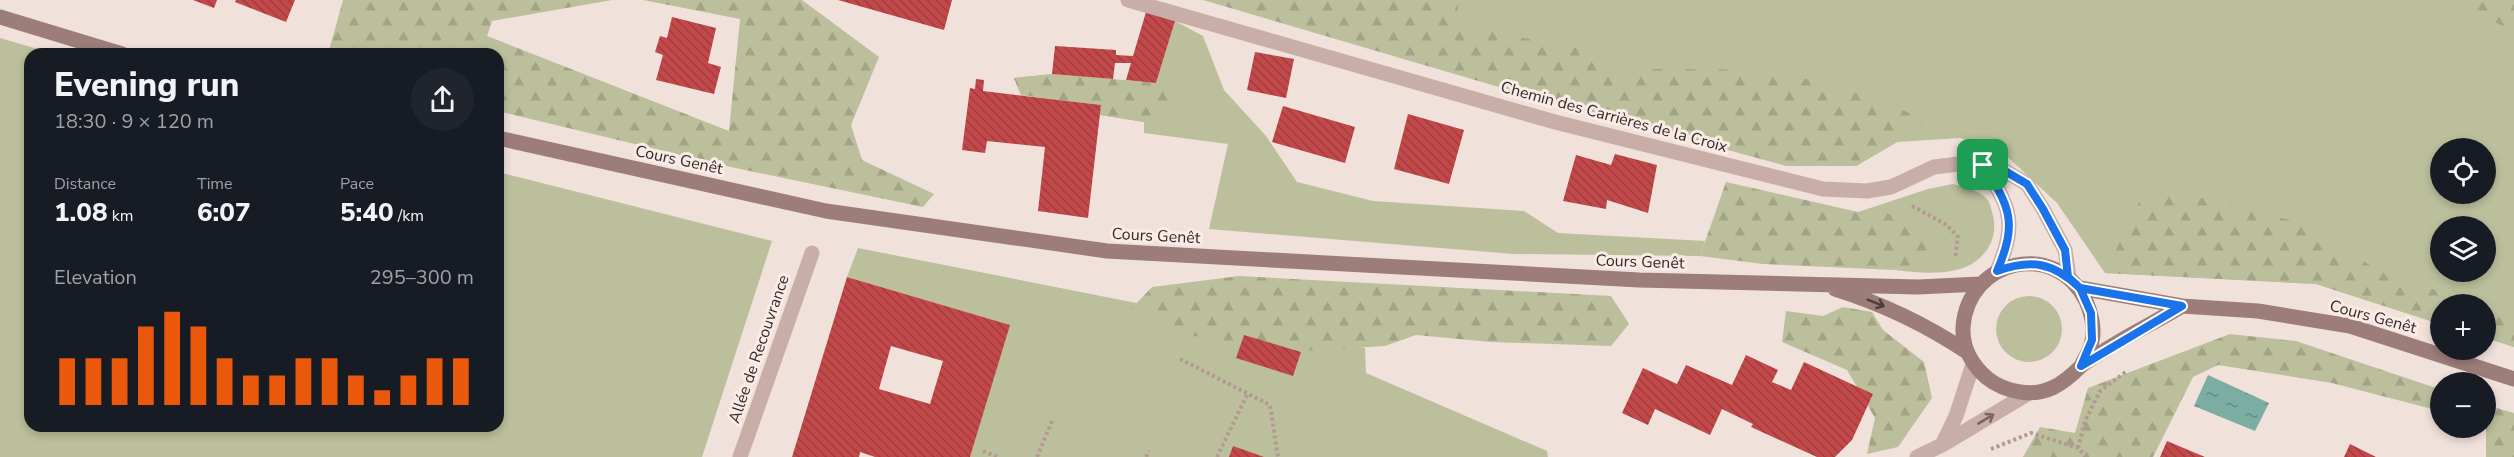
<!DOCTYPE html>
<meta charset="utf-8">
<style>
:root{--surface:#171b24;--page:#20242c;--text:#f1f3f6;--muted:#9ea1a6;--accent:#ea580c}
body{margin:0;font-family:"Nunito Sans",sans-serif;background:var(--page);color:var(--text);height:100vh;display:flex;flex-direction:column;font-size:22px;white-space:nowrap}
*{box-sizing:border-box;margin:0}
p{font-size:20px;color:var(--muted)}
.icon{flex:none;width:33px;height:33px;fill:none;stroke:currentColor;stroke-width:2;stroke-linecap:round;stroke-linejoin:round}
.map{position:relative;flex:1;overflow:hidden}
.details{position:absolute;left:24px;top:48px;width:480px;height:384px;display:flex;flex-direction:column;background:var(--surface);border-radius:18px;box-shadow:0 3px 9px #0003}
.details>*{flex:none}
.tools{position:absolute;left:2430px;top:138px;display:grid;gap:12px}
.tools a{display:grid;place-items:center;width:66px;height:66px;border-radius:50%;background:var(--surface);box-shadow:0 3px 9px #0003;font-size:30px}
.pin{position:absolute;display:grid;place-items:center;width:51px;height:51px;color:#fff;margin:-26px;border-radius:12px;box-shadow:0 3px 9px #0006}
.round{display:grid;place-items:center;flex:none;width:63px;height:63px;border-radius:32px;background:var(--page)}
.overview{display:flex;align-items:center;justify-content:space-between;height:102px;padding:0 30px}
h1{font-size:33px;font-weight:800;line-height:45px}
.stats{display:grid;grid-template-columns:repeat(3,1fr);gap:9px;height:102px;padding:6px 30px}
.stats div{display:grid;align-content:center}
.stats b{font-size:26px;font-weight:800}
.stats small{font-size:16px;font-weight:400}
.stats p{font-size:16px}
.chart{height:168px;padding:12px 30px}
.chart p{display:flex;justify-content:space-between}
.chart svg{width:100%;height:108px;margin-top:6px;stroke:var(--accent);stroke-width:6}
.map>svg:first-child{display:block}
.green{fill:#bcbf9c;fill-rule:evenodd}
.forest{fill:url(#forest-firs)}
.water{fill:url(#water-ripples)}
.building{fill:url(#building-back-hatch);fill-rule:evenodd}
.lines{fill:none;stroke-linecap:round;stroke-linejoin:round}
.path{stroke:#b49892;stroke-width:4;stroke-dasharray:3 3;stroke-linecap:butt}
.street{stroke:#c8aea7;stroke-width:15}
.secondary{stroke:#9c7d79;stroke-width:15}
.oneway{stroke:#4f3d3c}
.oneway2{stroke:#776461}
.route-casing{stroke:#fff;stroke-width:12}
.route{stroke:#1a73e8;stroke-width:8}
.labels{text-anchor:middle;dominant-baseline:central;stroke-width:6;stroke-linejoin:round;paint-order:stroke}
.street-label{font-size:16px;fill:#352828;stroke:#f9ece7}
</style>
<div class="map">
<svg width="2514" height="457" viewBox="0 0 2514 457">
<defs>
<pattern id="forest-firs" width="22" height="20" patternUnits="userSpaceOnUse" patternTransform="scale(1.5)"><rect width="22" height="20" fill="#bcbf9c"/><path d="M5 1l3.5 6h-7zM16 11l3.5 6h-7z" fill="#a2a486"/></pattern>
<pattern id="water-ripples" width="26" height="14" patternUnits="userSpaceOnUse" patternTransform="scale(1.5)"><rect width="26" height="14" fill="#7bada2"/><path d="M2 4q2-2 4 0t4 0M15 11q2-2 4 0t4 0" fill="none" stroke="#668d84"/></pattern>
<pattern id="building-back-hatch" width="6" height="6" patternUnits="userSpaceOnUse" patternTransform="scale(1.5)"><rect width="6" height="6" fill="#c2484a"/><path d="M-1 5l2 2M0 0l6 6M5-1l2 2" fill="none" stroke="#9e3c3e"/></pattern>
</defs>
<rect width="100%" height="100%" fill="#f1e1db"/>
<path class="green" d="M1234,0H2514V347L2486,338V304H2440V324L2316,284L2105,273L2057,203L1999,149L1960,138L1897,142L1856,166ZM2440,148H2486V194H2440ZM2440,226H2486V272H2440Z
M1175,21L1203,36L1224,90L1266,136L1297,182L1373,201L1524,211L1558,233L1705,241L1700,256L1513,254L1209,229L1228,144L1144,133V122L1100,115L1101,105L1021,95L1014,78L1052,74L1156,83Z
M0,38L55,54H30V426H498V172L772,241L702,457H0Z
M1953,184C1965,187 1979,190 1987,199C1990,202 1991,208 1992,212C1998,231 1992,249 1976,261C1955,277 1919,273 1895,270L1937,257L1858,212L1928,189Z
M858,248L1365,348L1366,373L1547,451L1548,457H970L1009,325L847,277Z
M1996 329a33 33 0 1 1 66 0a33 33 0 1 1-66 0Z"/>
<path class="forest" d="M343,0H612L492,21L487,36L729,131L740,19L643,0H802L879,57L851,125L862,160L934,194L923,207L726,166L498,111V54H328Z
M1203,0H1459L1457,14L1461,26L1586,50L1621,91L1649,69H1721L1796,76L1883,101L1925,120L1897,142L1856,166H1786L1526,95Z
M2463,0H2514V32L2464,6Z
M1052,74L1156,83L1177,108L1144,122L1100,115L1101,105L1021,95L1014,78Z
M1726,182L1858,212L1887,213L1934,236L1938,257L1895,270L1763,264L1700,256Z
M2144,192H2180L2298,222L2388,276L2483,304H2440V324L2316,284L2105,273Z
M1239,276L1611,296L1629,324L1611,346L1491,342L1416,335L1385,346L1302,351L1232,344L1162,329L1132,308L1152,287Z
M2486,305L2514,314V347L2486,338Z
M1843,307L1872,312L1883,330L1924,362L1932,398L1898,447L1867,454L1875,418L1847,370L1782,342L1786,311L1823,316Z
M2230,334L2296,341L2439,389L2436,410L2332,383L2218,365L2193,377L2153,457H2023L2040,427L2075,433L2088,388Z
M2486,405L2514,413V457H2486Z"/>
<path class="water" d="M2208,375L2269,403L2255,431L2194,406Z"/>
<path class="building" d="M193,0H217L214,8Z
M236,0H295L286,22L235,2Z
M838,0H952L944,30Z
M1146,12L1175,21L1156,83L1126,80L1131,63H1115L1113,79L1052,74L1055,46L1116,50V55L1133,56Z
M672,17L716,28L708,63L721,67L714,94L656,80L663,55L655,52L660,36L667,38Z
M1255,52L1294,59L1286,98L1247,90Z
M976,79L984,80L983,91L1101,105L1088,218L1038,211L1045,147L987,141L985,153L962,150L970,88L975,89Z
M1283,106L1355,127L1345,163L1272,142Z
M1408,114L1464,130L1449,184L1394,169Z
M1615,154L1657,165L1648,213L1607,200L1606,209L1563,201L1576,155L1611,165Z
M847,277L1010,325L970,457H875L860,452L859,457H792ZM891,346L943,361L930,404L879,389Z
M1244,335L1301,352L1293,376L1236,358Z
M1746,355L1778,370L1772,382L1791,390L1804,362L1873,394L1852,440L1835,457H1817L1751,427L1753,424L1722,409L1710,435L1655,409L1648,425L1622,413L1643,368L1677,384L1686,365L1732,385Z
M2167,441L2205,457H2160Z
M2350,444L2376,457H2344Z
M1233,446L1264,457H1229Z"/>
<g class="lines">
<path class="path" d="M1912,206L1947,225L1958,237L1955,259
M1180,359L1270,405L1278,457
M2078,448L2085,421L2100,391L2127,371
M1991,449L2031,433L2078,448L2086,457
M983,451L998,457
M1037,457L1052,421
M1146,457L1149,451
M1217,457L1248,393"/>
<path class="street" d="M1128,0L1555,122L1823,189L1867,191L1891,187L1934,167L1967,163L2005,171L2027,184L2043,209L2065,250L2069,277
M1983,165C2010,207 2018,222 1997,271
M1942,445L1956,416L1973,364
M740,457L812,253
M1917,457L1942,445L2029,393"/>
<path class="secondary" d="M0,17L122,54
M498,138L826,211L1107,251L1639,280L1918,287L1980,284
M2080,288L2182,306L2258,311L2350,326L2514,379
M1835,289C1883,304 1925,324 1967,352
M2081,366C2085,358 2091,349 2092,341C2095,328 2091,312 2086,301C2056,239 1968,259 1963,327C1962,347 1972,365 1987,378C1997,386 2008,390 2020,392C2046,396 2063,384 2080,367C2089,359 2101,353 2110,347C2134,332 2159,320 2182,306"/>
</g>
<defs><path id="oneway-shaft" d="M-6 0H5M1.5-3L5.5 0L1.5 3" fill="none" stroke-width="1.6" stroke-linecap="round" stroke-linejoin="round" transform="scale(1.5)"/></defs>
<use class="oneway" href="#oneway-shaft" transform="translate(1876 303) rotate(22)"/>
<use class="oneway2" href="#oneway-shaft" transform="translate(1986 419) rotate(-31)"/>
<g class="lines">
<defs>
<path id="route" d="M1983,165L2005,171L2027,184L2043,209L2065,250L2068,277L2080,288L2091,313L2092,340L2081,366L2182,306L2080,288C2053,262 2031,259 1997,271C2018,222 2010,207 1983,165"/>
</defs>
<use href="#route" class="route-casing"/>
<use href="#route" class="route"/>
</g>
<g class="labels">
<g class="street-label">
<text transform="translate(1614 117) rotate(15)">Chemin des Carrières de la Croix</text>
<text transform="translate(679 160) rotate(12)">Cours Genêt</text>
<text transform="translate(1156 236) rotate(3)">Cours Genêt</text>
<text transform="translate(1640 262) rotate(2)">Cours Genêt</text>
<text transform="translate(2373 317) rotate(15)">Cours Genêt</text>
<text transform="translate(759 349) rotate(-71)">Allée de Recouvrance</text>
</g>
</g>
</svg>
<div class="tools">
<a><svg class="icon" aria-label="locate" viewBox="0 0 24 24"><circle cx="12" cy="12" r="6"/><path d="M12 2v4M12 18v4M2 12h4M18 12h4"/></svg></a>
<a><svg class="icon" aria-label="layers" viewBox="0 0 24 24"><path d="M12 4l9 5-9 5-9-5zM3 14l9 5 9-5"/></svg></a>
<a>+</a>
<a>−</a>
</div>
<div class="pin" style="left:1983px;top:165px;background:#1e9e55"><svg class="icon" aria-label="arrive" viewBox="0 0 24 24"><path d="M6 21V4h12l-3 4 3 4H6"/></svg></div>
<section class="details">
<div class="overview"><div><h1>Evening run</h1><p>18:30 · 9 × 120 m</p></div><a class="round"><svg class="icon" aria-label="share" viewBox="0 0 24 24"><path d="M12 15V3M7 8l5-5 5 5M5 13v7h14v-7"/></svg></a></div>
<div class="stats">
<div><p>Distance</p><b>1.08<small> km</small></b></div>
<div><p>Time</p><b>6:07</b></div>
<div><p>Pace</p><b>5:40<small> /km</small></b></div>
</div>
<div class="chart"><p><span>Elevation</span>295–300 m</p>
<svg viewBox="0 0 160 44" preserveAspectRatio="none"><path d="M5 44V25M15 44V25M25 44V25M35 44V12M45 44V6M55 44V12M65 44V25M75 44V32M85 44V32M95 44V25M105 44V25M115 44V32M125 44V38M135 44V32M145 44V25M155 44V25"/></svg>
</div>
</section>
</div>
